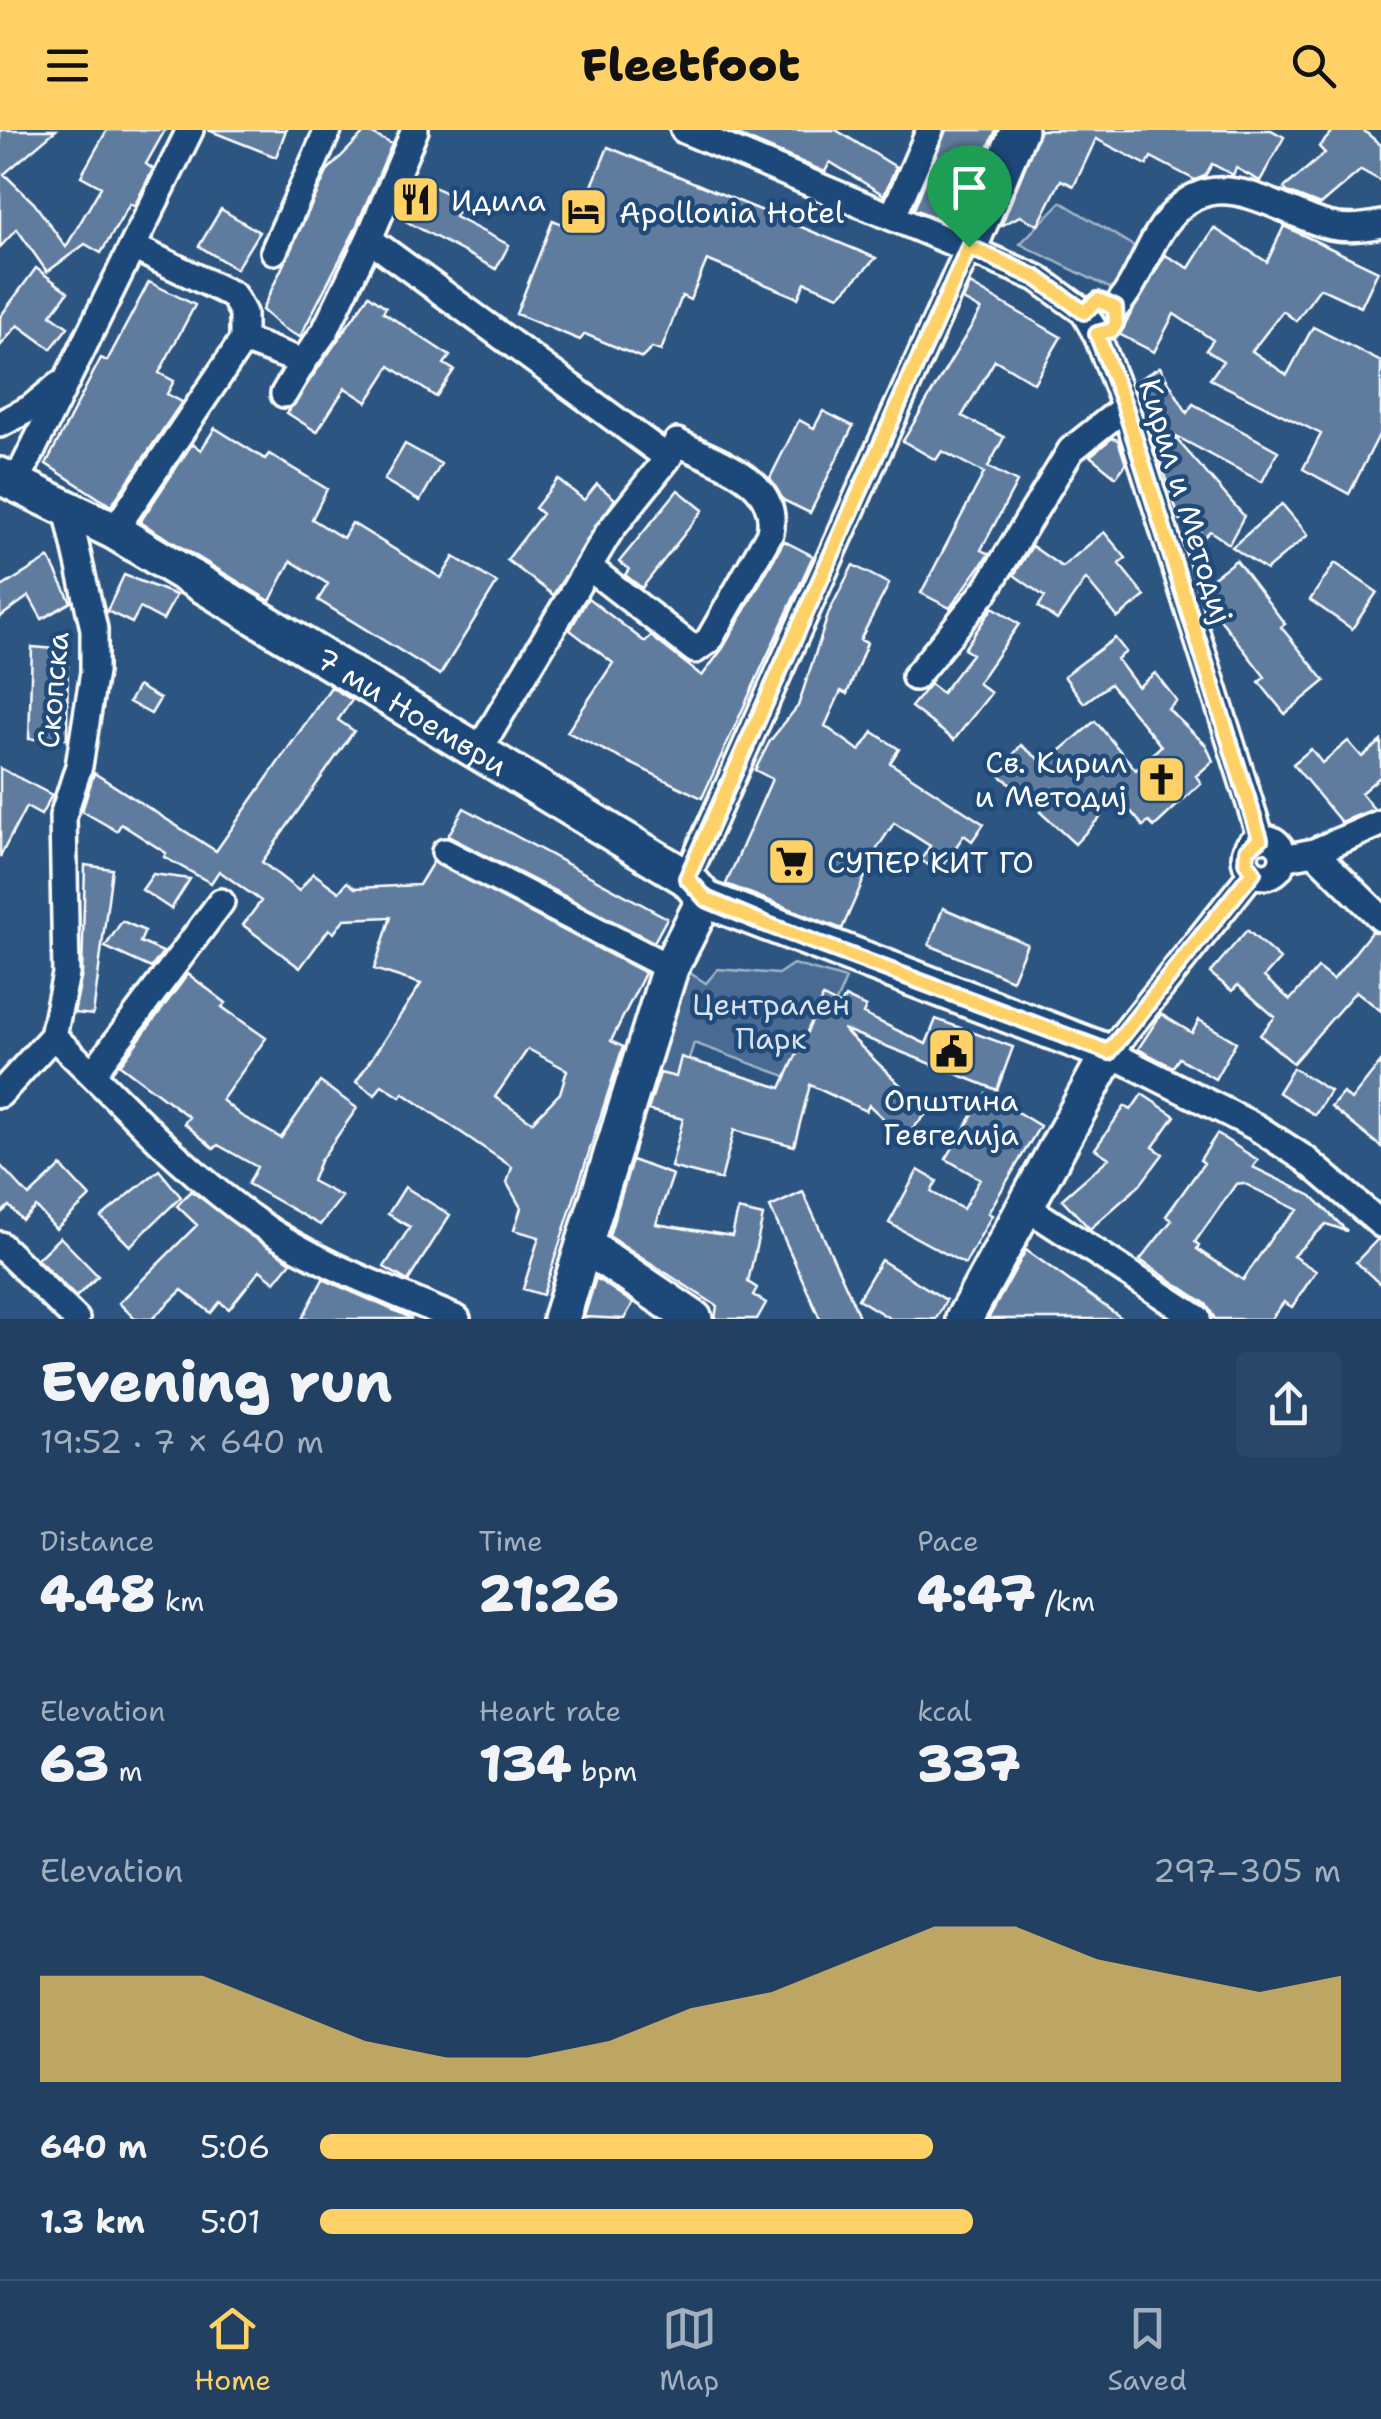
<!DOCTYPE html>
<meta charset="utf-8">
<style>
:root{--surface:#214062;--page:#294768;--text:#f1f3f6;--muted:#a2afbe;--line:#3e5977;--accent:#ffd166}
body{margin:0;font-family:"Shantell Sans",sans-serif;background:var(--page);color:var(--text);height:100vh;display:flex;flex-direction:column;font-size:38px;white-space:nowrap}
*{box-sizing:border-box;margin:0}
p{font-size:32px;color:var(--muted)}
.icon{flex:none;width:55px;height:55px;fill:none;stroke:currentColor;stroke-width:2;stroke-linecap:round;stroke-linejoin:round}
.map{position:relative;height:1189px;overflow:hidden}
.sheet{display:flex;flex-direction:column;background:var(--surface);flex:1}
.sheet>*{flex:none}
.pin{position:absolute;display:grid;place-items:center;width:85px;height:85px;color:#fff;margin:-102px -42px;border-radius:50% 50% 50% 0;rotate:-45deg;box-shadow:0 0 10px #0007}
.pin .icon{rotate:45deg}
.round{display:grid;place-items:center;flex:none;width:105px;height:105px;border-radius:10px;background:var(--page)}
.headline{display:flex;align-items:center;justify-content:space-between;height:170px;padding:0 40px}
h1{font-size:55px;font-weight:800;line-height:75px}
.figures{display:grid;grid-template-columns:repeat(3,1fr);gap:15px;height:170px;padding:10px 40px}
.figures div{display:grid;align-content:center}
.figures b{font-size:50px;font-weight:800}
.figures small{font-size:28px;font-weight:400}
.figures p{font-size:28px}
.chart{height:280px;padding:20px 40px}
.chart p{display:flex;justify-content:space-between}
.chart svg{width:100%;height:180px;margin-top:10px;fill:var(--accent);opacity:.7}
ul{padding:0 40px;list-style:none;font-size:32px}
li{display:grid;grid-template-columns:160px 120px 1fr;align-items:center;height:75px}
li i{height:25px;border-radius:12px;background:var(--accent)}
header{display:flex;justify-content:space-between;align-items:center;height:130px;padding:0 40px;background:var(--accent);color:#111;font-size:45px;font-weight:800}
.dock{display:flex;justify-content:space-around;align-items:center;height:140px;border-top:2px solid var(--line);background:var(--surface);font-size:28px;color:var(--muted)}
.dock a{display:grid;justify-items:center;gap:5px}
.dock .selected{color:var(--accent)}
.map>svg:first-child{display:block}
.green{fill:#486b92;stroke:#a4b5c8;stroke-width:2.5}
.building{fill:#5e7c9f;stroke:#fff;stroke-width:2.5;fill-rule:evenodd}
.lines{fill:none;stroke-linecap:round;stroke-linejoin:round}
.street-casing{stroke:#fff;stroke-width:32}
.secondary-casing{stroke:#fff;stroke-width:42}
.street{stroke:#1f4a7a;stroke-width:25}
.secondary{stroke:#1f4a7a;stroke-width:35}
.route-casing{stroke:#fff;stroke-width:20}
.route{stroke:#ffd166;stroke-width:12}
.labels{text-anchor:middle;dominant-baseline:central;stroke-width:9;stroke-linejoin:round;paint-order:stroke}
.poi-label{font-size:30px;fill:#fff;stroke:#1f4a7a;text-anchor:start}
.street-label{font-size:30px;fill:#fff;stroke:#1f4a7a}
.park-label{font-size:30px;fill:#dae1e9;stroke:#1f4a7a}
</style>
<header><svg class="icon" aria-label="menu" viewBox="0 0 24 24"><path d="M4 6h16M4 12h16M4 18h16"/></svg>Fleetfoot<svg class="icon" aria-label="search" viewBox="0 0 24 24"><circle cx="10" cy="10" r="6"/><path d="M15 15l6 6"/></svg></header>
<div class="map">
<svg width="1381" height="1189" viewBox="0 0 1381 1189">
<rect width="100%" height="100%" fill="#2c5582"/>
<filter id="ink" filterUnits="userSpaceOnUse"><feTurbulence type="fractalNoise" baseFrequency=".01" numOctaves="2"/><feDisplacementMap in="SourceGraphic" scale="20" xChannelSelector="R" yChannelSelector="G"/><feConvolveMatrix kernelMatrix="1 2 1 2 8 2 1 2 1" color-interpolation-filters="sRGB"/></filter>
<g filter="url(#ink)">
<path class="green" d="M1061,72L1135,117L1114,160L1020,114Z
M672,832L706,853L718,839L778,844L793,834L846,849L802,952L694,913L680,956L638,940Z"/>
<path class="building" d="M0,0H56L4,44L34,73L66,117L101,57L81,46L107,0H165L146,34L153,39L137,71L134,76L130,74L101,123L85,114L47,142L17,99L0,117Z
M208,0H286L276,27Z
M726,0H836L896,37L884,65L830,32L825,42Z
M946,0H996L953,95L914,79Z
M1040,0H1271L1284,7L1260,51L1236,38L1233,45L1212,34L1205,46L1195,50L1151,27L1147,35L1096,9L1074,56L1061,50L1038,95L1020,86L1001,96Z
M1334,0H1363L1381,15V51L1361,40L1320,75L1287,62L1284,58L1325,23L1319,17Z
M366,1L392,14L354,102L300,207L282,198L262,180L328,40Z
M608,17L876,128L839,166L805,152L798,168L707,130L690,170L682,166L661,221L652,218L642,228L585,204L580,210L516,184L553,90L566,96L583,78Z
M413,46L463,72L455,87L509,115L496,139L396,86Z
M221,79L259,102L236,139L199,116Z
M1284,96L1378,141L1361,177L1320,158L1296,191L1283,181L1252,221L1287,245L1313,197L1381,232V301L1349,364L1303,339L1321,304L1210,249L1223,231L1206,220L1213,210L1174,184L1154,222L1119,204L1165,125L1189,138L1214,98L1267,132Z
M36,138L68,162L51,185L68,197L51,219L18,195L0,216V187Z
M149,152L195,175L159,243L174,251L167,264L182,272L111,376L46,334L101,228L107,231Z
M970,154L1061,207L1034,253L995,230L962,286L1004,307L988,337L1017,352L981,420L989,424L950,478L921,463L984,343L942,321L936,330L903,311L981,180L963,170Z
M369,165L386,177L383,182L450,226L444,234L454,240L436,267L390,236L367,272L345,258L317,302L287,283Z
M1160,237L1187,283L1193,274L1278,321L1262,352L1172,304L1244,386L1229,414L1210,401L1204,407L1187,387L1180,390L1149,299L1159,296L1134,252Z
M823,281L853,296L810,383L783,370L770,348L799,290L814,298Z
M215,298L265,329L269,324L327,359L312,389L343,408L352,393L441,448L454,427L497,453L440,545L318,470L328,454L291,431L270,471L140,392L192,314L201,320Z
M1112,308L1118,310L1126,334L1116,347L1090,326Z
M405,314L441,334L420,371L384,350Z
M558,349L584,370L597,354L615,369L553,465L507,430L542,384L535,378Z
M678,360L703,380L642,458L625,445L629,439L619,432Z
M1282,374L1308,405L1266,440L1232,417Z
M1104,402L1126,428L1119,434L1145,466L1118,488L1086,449L1057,490L1038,477L1045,467L1014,445L1032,416L1062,437Z
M784,411L813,426L702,668L567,602L613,533L570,500L588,468L645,512L651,506L702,546L723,518Z
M49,428L71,472L42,489L29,466L0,487V458Z
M1236,430L1285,494L1281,497L1325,551L1285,584L1259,552L1265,547L1216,484L1209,489L1199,458Z
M1335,433L1377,462L1352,499L1310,470Z
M853,435L889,454L860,510L867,513L847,564L841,561L825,596L860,621L873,602L899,619L890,633L984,694L972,711L964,705L939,742L921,730L930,716L894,693L878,717L842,799L726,754L772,649L755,640L770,611L798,576L829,482Z
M124,445L176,465L163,490L140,478L132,493L107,481Z
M993,477L1019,494L978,553L991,563L954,610L911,577L930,554L942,563L972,524L964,519Z
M1115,508L1126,522L1117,529L1138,557L1155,543L1177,571L1168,579L1206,615L1213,631L1196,646L1201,653L1154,697L1149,692L1143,696L1119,667L1075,714L1040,682L1043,679L998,644L1021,615L1045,634L1095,591L1136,640L1161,616L1110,554L1084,573L1064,546Z
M32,517L68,520L67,609H29Z
M138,556L160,569L151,584L129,572Z
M331,557L352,570L338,590L354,601L262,732L299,761L313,743L339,762L347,752L355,758L419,755L433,732L645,843L611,911L623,917L543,1165L523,1159L539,1107L514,1100L521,1078L507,1053L512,1037L403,963L400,967L382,955L375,965L356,952L421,854L374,839L391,787L344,789L334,803L329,799L300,838L243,795L261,771L219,741L211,753L164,727L166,723L121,694L117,701L82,681L94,643L216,721ZM528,919L567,940L560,963L532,992L495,967Z
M1348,611L1362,627L1381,611V646L1361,663L1374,679L1341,692L1293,634L1311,619L1322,633Z
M0,638L52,665L41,685L26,677L0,727Z
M464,678L667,788L654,812L448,706Z
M85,735L112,739L93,885L74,883L82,844Z
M153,744L190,749L171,779L142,760Z
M943,778L1027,814L1012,850L929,815Z
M122,791L145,801L140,812L163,822L151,838L105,817Z
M1247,800L1280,829L1264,847L1290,870L1318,838L1333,850L1372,801L1381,804V881L1356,861L1293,933L1260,905L1275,887L1238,855L1232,861L1210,843Z
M188,844L226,873L222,877L266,908L222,970L240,985L281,1008L320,952L357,978L320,1031L312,1051L342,1067L320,1095L248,1054L257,1037L218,1015L214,1019L184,993L189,987L120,935Z
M823,867L841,876L845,867L866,877L863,884L926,914L936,889L1013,917L997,960L843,899L928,982L904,1008L869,975L866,981L810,955L794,1016L734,1000L721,1050L671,1037L683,989L648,980L660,943L676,947L681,927L781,958Z
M1161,884L1192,903L1199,890L1236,912L1215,949L1179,928L1173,937L1138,919Z
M1381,932V1017L1331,977L1343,963L1351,970Z
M1293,938L1330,961L1315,985L1278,962Z
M986,963L1040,996L988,1083L992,1085L965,1134L889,1093L918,1040L937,1051L931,1062L963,1079L980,1049L946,1029Z
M1142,964L1175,986L1153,1017L1163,1024L1140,1055L1090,1099L1062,1069L1109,1028L1095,1019L1125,976L1131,980Z
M1217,1004L1258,1030L1253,1037L1312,1066L1347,1101L1326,1094L1293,1126L1316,1141L1292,1177L1284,1172L1271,1189H1215L1206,1174L1140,1130L1172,1090L1166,1086L1204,1033L1200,1030ZM1243,1053L1298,1080L1274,1104L1243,1150L1197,1119L1199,1115L1195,1112L1236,1054Z
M632,1030L673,1045L656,1094L732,1106L738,1080L763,1086L748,1152L757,1158L753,1165L766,1173L757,1189H715L717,1176L609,1106Z
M0,1035L29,1066L61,1036L90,1067L56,1099L36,1077L22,1090L9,1076L0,1084Z
M159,1040L181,1067L130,1116L101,1087Z
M405,1057L450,1085L408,1151L384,1137L410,1097L388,1084Z
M191,1061L291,1132L275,1152L260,1140L229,1179L220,1172L211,1183L182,1160L152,1189H135L119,1173L197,1095L177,1076Z
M803,1062L849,1163L860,1189H820L770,1077Z
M60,1107L98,1146L76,1167L37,1129Z
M1377,1110H1381V1155L1356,1132Z
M1026,1120L1123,1189H988Z
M881,1130L946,1170L936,1189H891L858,1169Z
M596,1148L633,1173L624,1189L584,1187Z
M323,1149L400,1183L412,1189H302Z"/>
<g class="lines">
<defs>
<path id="street" d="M684,0L1037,148L1084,182L1097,205L1125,277L1261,709
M893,86L930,0
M369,109L415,0
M274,121L328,0
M1115,178C1140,151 1147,113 1171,86C1217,31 1277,81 1327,95C1346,100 1363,98 1381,94
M243,210L303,232L284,264
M303,232L325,201L369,109L668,328L609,402L478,622
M0,294L31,278L59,255
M16,353L190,0
M114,401L243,210V183L233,165L133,117
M591,439L695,520L709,510L770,403C781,349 715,332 677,312L668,328
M915,547L986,460L1071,320L1125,277
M1245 727a19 19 0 1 1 38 0a19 19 0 1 1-38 0Z
M445,722L670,838
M1314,722L1381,788
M1283,728L1314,722L1381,693
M1253,742L1109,923L1256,997L1305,1029L1381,1094
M687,748L969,117
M53,906C119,969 182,1040 257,1092C316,1134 390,1160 457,1189
M93,943L221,772
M0,964L53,906L66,844L63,686L79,636L94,542V499L67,379
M1025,1076L1197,1188
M0,1115L76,1189"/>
<g id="secondary">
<path d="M969,117L1019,0"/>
<path id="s1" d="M0,346L114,401L687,748L705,769L1109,923L964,1189"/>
<path d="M585,1115L694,1189"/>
<path d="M561,1189L670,838L705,769"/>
</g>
</defs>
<use href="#street" class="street-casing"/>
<use href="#secondary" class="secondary-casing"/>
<use href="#street" class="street"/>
<use href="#secondary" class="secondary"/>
</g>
</g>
<g class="lines" filter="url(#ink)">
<defs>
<path id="route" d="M969,117L1037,148L1084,182L1098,170L1115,178L1116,194L1112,200L1097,204L1125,277L1260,709L1247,720L1246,732L1253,742L1109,922L763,793L706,769L687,748Z"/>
</defs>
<use href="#route" class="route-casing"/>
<use href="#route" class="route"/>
</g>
<defs>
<symbol id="restaurant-square" viewBox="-11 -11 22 22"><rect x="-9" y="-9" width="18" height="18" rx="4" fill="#ffd166" stroke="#1f4a7a"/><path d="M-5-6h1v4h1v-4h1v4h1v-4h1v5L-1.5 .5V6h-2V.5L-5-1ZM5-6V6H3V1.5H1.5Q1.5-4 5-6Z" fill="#111"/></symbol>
<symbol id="hotel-square" viewBox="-11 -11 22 22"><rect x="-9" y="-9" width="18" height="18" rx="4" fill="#ffd166" stroke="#1f4a7a"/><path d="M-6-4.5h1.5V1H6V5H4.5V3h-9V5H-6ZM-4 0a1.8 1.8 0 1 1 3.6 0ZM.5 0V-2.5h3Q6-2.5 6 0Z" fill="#111"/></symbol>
<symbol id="church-square" viewBox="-11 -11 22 22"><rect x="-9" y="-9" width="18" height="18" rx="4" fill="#ffd166" stroke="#1f4a7a"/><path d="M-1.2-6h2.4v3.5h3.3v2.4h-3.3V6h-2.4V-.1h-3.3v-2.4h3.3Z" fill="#111"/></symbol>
<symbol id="supermarket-square" viewBox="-11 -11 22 22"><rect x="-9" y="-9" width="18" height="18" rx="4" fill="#ffd166" stroke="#1f4a7a"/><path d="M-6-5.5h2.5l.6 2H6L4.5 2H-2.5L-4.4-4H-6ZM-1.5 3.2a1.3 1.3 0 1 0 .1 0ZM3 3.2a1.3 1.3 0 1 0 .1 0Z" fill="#111"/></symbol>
<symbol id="civic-square" viewBox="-11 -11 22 22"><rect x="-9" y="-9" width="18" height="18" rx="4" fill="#ffd166" stroke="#1f4a7a"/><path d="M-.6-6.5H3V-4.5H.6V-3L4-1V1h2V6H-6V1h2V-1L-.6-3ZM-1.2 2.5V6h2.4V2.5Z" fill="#111"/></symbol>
</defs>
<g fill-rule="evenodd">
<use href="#restaurant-square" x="388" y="42" width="55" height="55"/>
<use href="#hotel-square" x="556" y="54" width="55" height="55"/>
<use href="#church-square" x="1134" y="622" width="55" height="55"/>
<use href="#supermarket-square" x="764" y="704" width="55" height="55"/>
<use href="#civic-square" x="924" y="894" width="55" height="55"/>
</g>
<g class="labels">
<g class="poi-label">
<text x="451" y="70">Идила</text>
<text x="619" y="82">Apollonia Hotel</text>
<text x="1127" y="632" text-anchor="end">Св. Кирил<tspan x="1127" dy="34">и Методиј</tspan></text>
<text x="827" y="732">СУПЕР КИТ ГО</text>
<text x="951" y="970" text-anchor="middle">Општина<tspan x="951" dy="34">Гевгелија</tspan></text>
</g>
<g class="street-label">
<text transform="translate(1186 371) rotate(73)">Кирил и Методиј</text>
<text transform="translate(53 560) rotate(-85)">Скопска</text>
<text stroke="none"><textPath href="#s1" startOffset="475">7 ми Ноември</textPath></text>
</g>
<g class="park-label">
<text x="771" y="874">Централен<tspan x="771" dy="34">Парк</tspan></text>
</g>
</g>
</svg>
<div class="pin" style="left:969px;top:117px;background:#1e9e55"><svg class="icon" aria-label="arrive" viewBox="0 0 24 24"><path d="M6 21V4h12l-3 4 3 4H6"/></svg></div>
</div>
<section class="sheet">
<div class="headline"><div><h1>Evening run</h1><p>19:52 · 7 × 640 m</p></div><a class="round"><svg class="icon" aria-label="share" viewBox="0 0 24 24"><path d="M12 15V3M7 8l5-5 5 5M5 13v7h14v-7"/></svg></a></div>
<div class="figures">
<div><p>Distance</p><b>4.48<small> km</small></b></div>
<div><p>Time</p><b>21:26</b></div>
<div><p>Pace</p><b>4:47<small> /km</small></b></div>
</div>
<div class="figures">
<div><p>Elevation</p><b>63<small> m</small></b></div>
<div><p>Heart rate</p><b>134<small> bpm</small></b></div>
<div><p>kcal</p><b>337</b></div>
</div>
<div class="chart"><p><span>Elevation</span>297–305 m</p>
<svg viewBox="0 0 160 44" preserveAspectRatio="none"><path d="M0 44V18L10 18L20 18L30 26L40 34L50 38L60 38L70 34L80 26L90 22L100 14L110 6L120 6L130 14L140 18L150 22L160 18V44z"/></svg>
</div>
<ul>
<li><b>640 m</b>5:06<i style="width:60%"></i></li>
<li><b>1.3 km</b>5:01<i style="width:64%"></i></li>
</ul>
</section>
<nav class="dock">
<a class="selected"><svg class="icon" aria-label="home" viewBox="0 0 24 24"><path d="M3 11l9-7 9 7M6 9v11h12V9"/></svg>Home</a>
<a><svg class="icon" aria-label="map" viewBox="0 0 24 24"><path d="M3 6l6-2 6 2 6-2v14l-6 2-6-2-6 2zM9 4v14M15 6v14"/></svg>Map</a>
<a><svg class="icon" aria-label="saved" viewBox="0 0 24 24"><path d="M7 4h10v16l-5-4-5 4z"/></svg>Saved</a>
</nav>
